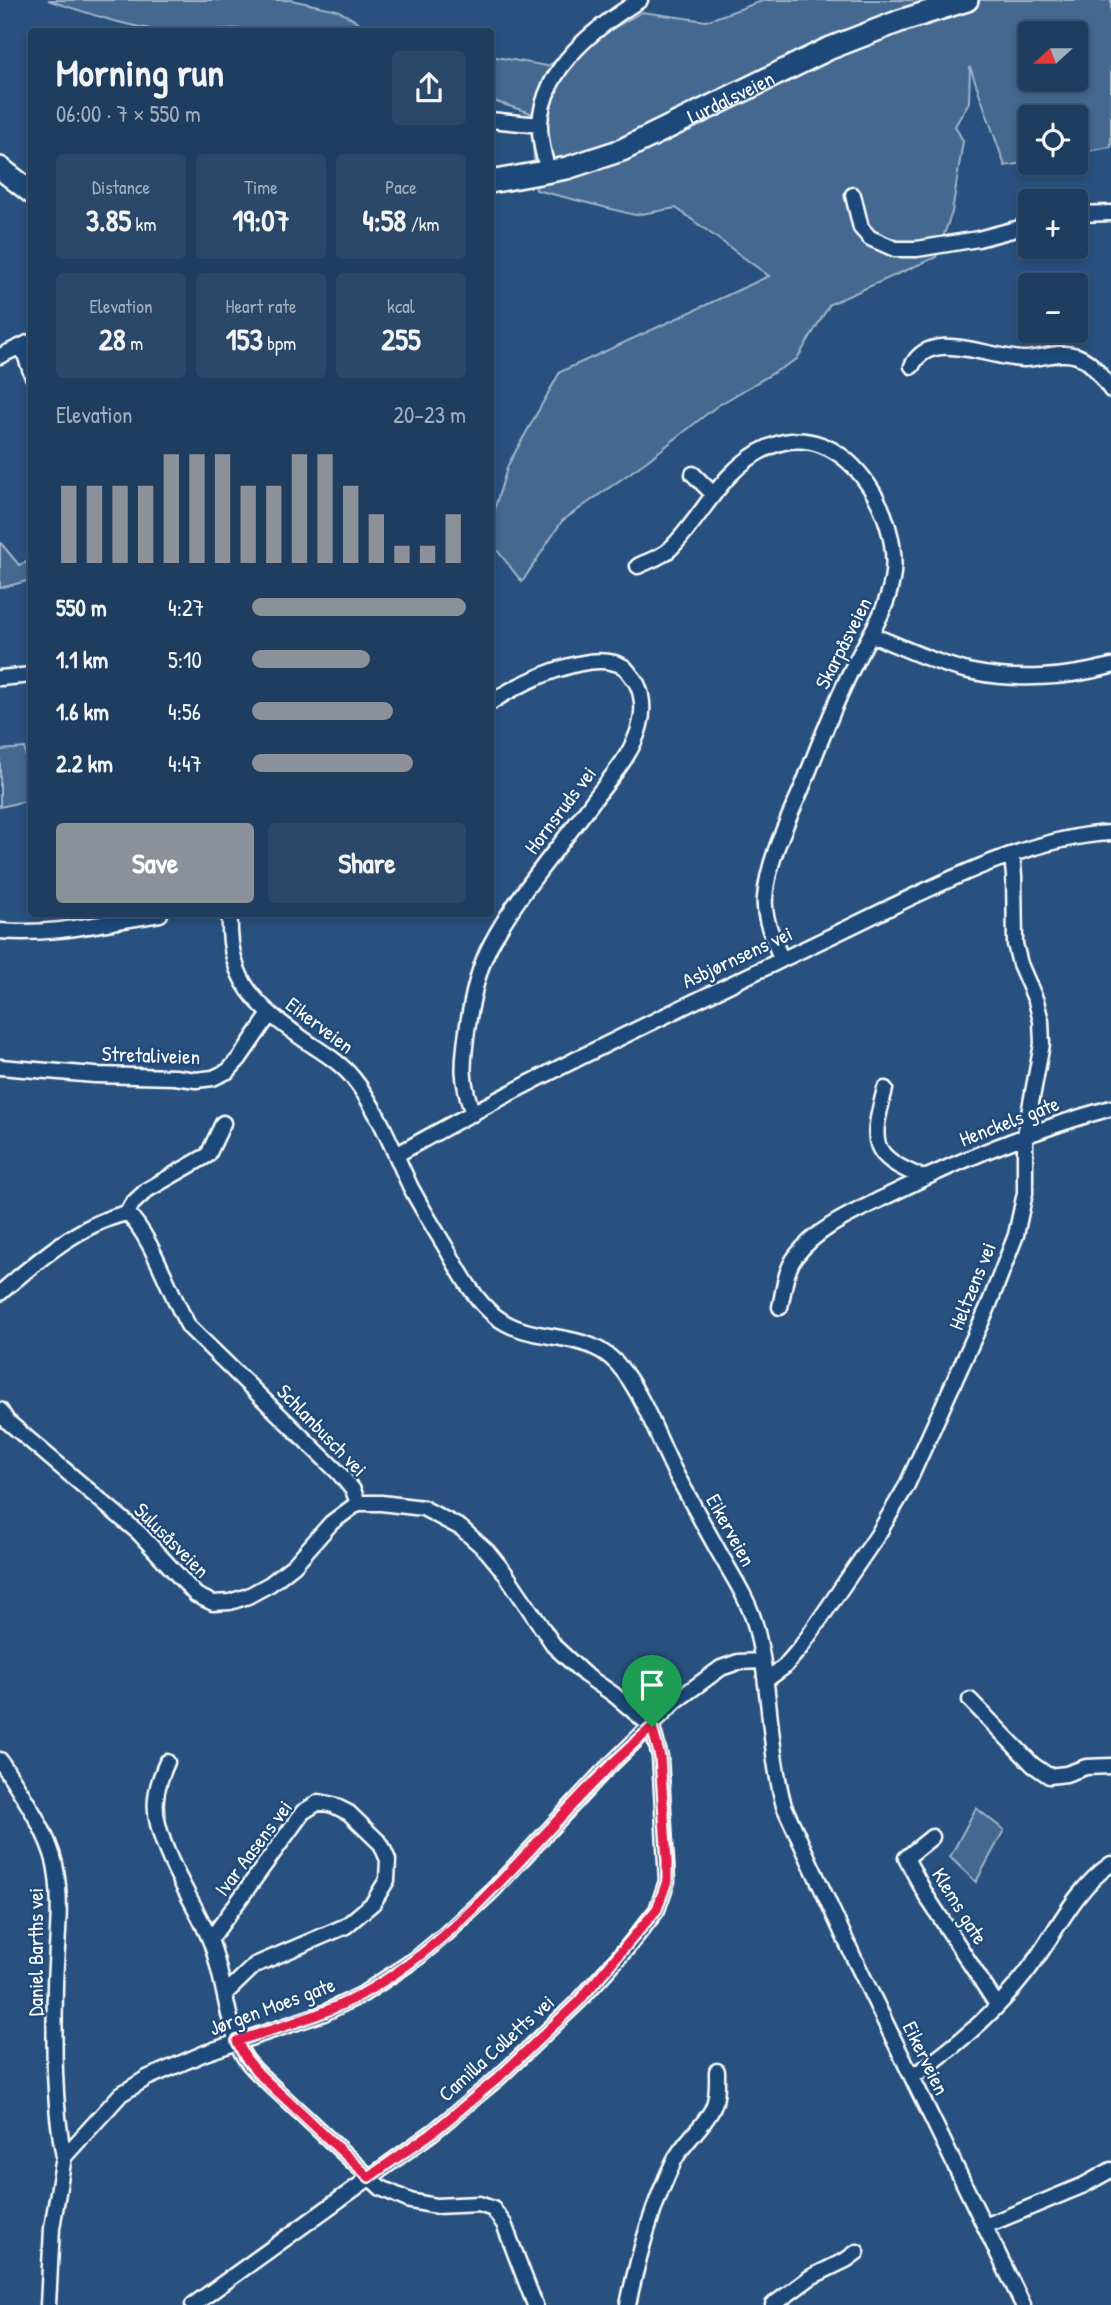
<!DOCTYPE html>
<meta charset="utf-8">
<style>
:root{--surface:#1e3d5f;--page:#2b4868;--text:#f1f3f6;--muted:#a1aebd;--line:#3c5674;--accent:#8c9099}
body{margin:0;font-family:"Patrick Hand",sans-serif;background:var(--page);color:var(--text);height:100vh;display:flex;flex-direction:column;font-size:26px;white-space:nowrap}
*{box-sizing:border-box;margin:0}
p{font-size:23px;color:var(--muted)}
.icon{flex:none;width:38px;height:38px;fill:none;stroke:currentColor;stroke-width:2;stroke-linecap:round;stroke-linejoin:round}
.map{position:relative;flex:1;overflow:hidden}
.sheet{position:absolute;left:28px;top:28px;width:466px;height:889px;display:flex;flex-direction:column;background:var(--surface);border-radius:7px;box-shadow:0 4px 10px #0003,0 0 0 2px var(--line)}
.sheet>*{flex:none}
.needle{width:46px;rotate:249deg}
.buttons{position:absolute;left:1018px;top:21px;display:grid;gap:14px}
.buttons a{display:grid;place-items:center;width:70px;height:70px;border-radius:7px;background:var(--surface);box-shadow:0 4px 10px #0003,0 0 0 2px var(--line);font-size:35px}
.pin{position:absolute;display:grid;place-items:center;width:60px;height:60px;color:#fff;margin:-72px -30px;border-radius:50% 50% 50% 0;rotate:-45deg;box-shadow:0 0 7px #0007}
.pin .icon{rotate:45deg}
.round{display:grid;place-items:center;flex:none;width:74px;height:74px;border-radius:7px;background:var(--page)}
.overview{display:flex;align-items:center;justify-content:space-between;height:119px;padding:0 28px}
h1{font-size:38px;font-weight:800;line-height:52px}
.stats{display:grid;grid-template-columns:repeat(3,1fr);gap:10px;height:119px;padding:7px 28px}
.stats div{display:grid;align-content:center;border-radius:7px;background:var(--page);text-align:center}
.stats b{font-size:30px;font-weight:800}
.stats small{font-size:19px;font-weight:400}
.stats p{font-size:19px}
.chart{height:196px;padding:14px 28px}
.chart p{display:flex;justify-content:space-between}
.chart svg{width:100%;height:126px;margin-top:7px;stroke:var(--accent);stroke-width:6}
.action{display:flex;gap:14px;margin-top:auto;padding:14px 28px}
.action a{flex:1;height:80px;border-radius:7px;background:var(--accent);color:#fff;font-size:28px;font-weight:800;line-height:80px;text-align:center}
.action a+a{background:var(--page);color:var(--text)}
ul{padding:0 28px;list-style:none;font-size:23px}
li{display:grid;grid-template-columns:112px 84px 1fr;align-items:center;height:52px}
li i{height:18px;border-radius:9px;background:var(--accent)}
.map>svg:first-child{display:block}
.green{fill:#446890;stroke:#a2b4c8;stroke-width:2;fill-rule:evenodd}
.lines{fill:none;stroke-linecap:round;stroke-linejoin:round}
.street-casing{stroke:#fff;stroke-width:19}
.secondary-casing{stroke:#fff;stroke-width:26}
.street{stroke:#1f4a7a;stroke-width:14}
.secondary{stroke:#1f4a7a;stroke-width:21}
.route-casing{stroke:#fff;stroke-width:14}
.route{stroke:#e11d48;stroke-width:9}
.labels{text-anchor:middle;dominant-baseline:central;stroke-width:5;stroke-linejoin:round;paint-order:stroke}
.street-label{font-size:21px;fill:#fff;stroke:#1f4a7a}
</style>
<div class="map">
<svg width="1111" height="2305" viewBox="0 0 1111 2305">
<rect width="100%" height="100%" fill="#28517f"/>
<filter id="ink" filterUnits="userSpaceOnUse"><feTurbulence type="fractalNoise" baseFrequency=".0143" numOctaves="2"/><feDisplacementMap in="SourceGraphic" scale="14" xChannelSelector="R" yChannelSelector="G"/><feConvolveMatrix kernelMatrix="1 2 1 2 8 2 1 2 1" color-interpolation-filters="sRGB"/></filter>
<g filter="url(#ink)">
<path class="green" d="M48,0H291L337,10L368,28L383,31L260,32C232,24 202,33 174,32C131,29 88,13 48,0Z
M765,0H1111V147L1076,153V117H1031V162L1005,166L970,67L969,102L955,126L963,141L952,212L936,257L830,304L797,359L717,406L647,461L562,521L522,582L490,541V523L508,465L560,372L769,276L676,208L635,215L536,190L531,113L490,100V56L547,66L642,12L706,21ZM1031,33H1076V79H1031Z
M0,542L19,565L31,560V580L0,588Z
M25,748L30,800L0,807V750Z
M976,1808L1004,1830L976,1882L950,1857Z"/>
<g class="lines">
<defs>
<path id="street" d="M490,120L540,125
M548,172C544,156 539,139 540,123C544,66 596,27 640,0
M853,195L861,228L870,238L895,249H917L978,239L1031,225
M1076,214L1111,213
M22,346L32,375
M0,356L32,341
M912,366C930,327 992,359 1023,359C1040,359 1061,350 1077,356C1093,362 1102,377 1111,390
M693,474L712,493
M638,566C648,561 662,557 670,549C704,516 721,468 769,447C843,414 904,516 892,580C886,614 866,640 851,671C833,707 819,745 804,783C789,819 768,858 765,898C763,919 774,939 781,959
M872,635C904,648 939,665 973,672C1017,681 1067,678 1111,666
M0,678L32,675
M230,914C227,982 256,1006 309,1043C324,1053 341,1063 353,1078C378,1109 393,1150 410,1186C422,1209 436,1231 449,1253C462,1276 475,1300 495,1316C535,1348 590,1324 624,1372C647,1403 659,1442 677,1476C690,1499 702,1522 715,1545C729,1571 747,1596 755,1624C771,1684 768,1746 784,1806L853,1956L1023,2305
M0,931C55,936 106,922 160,914
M0,1067L95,1075L175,1077L196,1080L213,1078L228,1071L239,1059L270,1014
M885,1089C871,1143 868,1155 924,1178
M473,1114C461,1080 462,1066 467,1031C471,1002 477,970 491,944C518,893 559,848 593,801C610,778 633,754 640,725C644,711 643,691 634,679C631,676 628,670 624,667C592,647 517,684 490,703
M396,1155C535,1076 681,1008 825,939C908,900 1019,837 1111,833
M127,1213C152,1236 170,1295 189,1327L339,1473L353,1490L358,1503
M0,1293C37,1261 79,1224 127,1213L132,1204L147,1190L208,1155L223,1123
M780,1307C784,1291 785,1270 796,1256C817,1228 853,1213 883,1198C957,1161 1032,1130 1111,1108
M0,1410L7,1421L139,1533L196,1595L213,1603L230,1602L248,1596L270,1584L294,1565L331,1523L358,1503
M766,1680L784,1667L801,1647L877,1536L906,1487L988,1307L1016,1235L1025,1193V1135L1042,1044L1041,1021L1036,1001L1020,964L1015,944L1014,876L1012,855
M970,1700L1033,1765L1049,1776L1066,1774L1086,1767L1111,1766
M0,1760C19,1790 47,1829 55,1864C63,1905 56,1945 55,1986C54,2042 53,2102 64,2157
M167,1762C158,1782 152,1801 158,1824C168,1866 194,1901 210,1940C224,1974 227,2030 245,2058C249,2064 254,2069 259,2074L381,2188L410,2201L436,2206L479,2204L493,2209L504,2224L535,2305
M932,1837L906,1858L927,1897L997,2005
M210,1940L303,1812L319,1802L333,1805L349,1813L381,1844L388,1860L387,1880L373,1903L346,1926L255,1965L226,1993
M912,2077C954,2048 995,2013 1026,1973C1054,1937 1073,1890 1111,1864
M985,2226L1084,2185L1111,2170
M48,2305L52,2228L64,2157L121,2094L147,2078L205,2053L324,2013L363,1994L417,1958L447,1933L493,1890L601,1774L677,1700L721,1668L738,1662L762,1661
M193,2305L433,2132L497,2079L579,2001L627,1948L657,1910L667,1881L660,1757L652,1727L613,1694L584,1674L555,1647L505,1573L487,1551L461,1528L423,1508L381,1503H358
M628,2305C638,2256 652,2206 674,2161C683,2143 700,2130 710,2113C718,2101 717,2085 717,2071
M773,2305L811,2277L846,2260L857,2252"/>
<g id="secondary">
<path d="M0,168L32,193"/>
<path id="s1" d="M490,182L567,168L622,150L828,49L900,21L967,0"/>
</g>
</defs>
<use href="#street" class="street-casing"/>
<use href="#secondary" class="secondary-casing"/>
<use href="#street" class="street"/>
<use href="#secondary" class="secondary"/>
</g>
</g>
<g class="lines" filter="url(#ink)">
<defs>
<path id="route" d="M652,1727L660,1757L667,1861V1881L657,1909L579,2001L497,2079L433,2132L369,2177L259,2074L245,2057L237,2041C279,2027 323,2016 362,1994C458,1941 525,1851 601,1775C617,1758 635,1743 652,1727Z"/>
</defs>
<use href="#route" class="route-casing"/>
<use href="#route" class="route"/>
</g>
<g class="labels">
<g class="street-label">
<text stroke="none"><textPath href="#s1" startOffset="257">Lurdalsveien</textPath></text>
<text transform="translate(843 643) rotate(-63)">Skarpåsveien</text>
<text transform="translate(560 810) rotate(-53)">Hornsruds vei</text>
<text transform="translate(737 957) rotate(-25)">Asbjørnsens vei</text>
<text transform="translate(320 1025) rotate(37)">Eikerveien</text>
<text transform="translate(151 1055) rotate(2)">Stretaliveien</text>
<text transform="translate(1009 1121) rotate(-21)">Henckels gate</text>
<text transform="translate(972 1286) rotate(-68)">Heltzens vei</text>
<text transform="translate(322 1430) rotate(46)">Schlanbusch vei</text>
<text transform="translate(731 1530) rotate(61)">Eikerveien</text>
<text transform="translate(172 1540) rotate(45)">Sulusåsveien</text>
<text transform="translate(253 1848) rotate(-53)">Ivar Aasens vei</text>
<text transform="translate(960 1906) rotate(58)">Klems gate</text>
<text transform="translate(35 1952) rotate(-90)">Daniel Barths vei</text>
<text transform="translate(272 2006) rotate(-20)">Jørgen Moes gate</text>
<text transform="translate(496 2048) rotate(-42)">Camilla Colletts vei</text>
<text transform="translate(926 2058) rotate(64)">Eikerveien</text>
</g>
</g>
</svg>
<div class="buttons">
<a><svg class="needle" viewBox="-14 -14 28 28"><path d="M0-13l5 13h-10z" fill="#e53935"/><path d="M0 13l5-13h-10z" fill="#a1aebd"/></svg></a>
<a><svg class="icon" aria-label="locate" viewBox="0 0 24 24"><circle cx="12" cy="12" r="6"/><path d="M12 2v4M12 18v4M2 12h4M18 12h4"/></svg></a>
<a>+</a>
<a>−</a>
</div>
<div class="pin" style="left:652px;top:1727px;background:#1e9e55"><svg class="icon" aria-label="arrive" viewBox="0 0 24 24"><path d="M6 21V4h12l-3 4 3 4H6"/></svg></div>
<section class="sheet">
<div class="overview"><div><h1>Morning run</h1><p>06:00 · 7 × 550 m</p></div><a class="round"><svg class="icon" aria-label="share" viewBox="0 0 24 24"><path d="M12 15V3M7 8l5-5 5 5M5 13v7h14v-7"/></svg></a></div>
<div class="stats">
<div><p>Distance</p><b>3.85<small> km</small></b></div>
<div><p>Time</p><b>19:07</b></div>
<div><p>Pace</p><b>4:58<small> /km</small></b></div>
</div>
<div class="stats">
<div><p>Elevation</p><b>28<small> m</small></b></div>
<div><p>Heart rate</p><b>153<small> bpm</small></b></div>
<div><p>kcal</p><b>255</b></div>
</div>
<div class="chart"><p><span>Elevation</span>20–23 m</p>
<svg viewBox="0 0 160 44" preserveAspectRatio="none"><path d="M5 44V17M15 44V17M25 44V17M35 44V17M45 44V6M55 44V6M65 44V6M75 44V17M85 44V17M95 44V6M105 44V6M115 44V17M125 44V27M135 44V38M145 44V38M155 44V27"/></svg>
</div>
<ul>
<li><b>550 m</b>4:27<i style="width:100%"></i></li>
<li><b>1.1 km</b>5:10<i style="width:55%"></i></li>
<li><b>1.6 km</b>4:56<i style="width:66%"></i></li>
<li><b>2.2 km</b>4:47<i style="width:75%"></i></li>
</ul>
<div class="action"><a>Save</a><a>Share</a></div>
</section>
</div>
